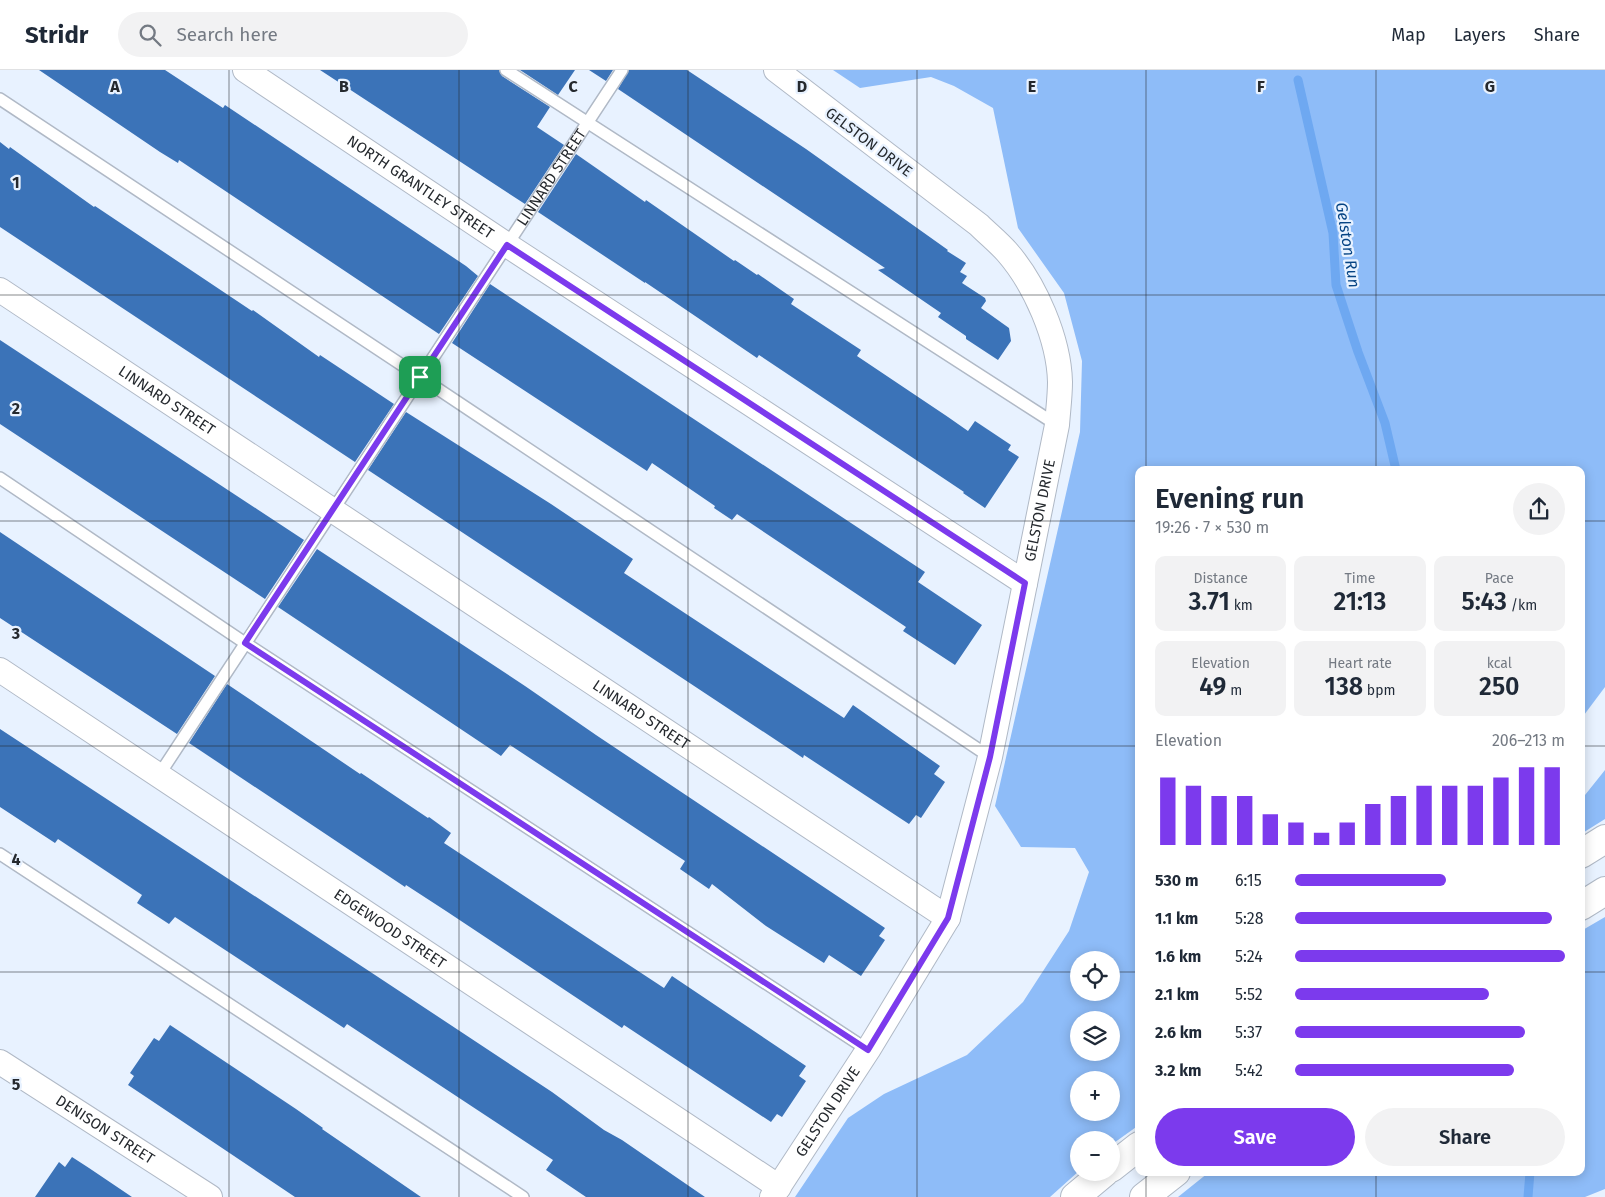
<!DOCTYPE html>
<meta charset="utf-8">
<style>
:root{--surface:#fff;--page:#f2f2f3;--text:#1f2937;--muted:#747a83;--line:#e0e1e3;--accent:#7c3aed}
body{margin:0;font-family:"Fira Sans",sans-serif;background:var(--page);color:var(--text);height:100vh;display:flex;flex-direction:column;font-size:19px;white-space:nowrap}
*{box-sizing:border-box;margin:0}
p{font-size:16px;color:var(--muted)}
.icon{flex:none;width:28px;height:28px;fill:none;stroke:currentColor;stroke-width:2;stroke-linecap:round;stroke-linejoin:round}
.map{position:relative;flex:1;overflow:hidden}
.drawer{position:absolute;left:1135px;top:396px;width:450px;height:710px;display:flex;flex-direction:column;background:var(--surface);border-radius:10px;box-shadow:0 2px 12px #0003}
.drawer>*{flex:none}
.tools{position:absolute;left:1070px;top:881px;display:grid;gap:10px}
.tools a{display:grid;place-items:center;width:50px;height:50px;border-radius:50%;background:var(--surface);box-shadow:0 2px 12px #0003;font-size:25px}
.pin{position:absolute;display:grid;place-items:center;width:42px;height:42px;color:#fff;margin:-21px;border-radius:10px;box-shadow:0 2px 8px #0006}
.round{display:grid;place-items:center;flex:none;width:52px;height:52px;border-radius:26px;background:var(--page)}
.head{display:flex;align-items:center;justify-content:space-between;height:85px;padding:0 20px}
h1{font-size:28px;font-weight:600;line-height:38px}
.metrics{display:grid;grid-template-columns:repeat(3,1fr);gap:8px;height:85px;padding:5px 20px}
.metrics div{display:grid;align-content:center;border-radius:10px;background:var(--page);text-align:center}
.metrics b{font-size:25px;font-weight:600}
.metrics small{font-size:14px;font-weight:400}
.metrics p{font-size:14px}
.chart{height:140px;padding:10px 20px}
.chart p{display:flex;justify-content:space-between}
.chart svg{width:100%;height:90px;margin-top:5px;stroke:var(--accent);stroke-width:6}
.action{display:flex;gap:10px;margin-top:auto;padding:10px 20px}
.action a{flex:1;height:58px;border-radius:30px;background:var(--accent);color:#fff;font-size:20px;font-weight:600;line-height:58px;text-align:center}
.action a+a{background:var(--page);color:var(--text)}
ul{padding:0 20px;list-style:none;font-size:16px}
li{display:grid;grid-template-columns:80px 60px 1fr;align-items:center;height:38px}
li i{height:12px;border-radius:6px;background:var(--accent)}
header{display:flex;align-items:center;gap:30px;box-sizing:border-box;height:70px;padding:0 25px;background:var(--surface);border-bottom:1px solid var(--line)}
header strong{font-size:24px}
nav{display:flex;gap:28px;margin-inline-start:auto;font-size:18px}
.search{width:350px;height:45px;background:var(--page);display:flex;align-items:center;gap:12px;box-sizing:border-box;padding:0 18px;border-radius:28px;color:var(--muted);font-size:19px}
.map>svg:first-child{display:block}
.forest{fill:#8ebcf8;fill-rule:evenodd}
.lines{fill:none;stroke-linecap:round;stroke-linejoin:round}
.stream{stroke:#6ea8f1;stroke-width:9}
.building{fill:#3b73b8}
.service-casing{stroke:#b0b9c6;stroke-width:14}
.minor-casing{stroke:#b0b9c6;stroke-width:26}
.primary-casing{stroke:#b0b9c6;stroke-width:30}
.service{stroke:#fff;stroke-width:11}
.minor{stroke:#fff;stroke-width:24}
.primary{stroke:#fff;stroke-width:28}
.route-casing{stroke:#fff;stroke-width:10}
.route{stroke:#7c3aed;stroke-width:6}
.grid{fill:none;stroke:#25292e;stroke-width:1;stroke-opacity:0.55}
.labels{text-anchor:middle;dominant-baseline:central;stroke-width:4.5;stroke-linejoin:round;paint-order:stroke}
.street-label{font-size:15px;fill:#25292e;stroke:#e8f2ff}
.water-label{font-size:16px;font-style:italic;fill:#064484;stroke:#e8f2ff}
.grid-label{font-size:16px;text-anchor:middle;font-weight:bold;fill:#25292e;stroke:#e8f2ff;stroke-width:4.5;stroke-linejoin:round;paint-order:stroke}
</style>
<header>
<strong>Stridr</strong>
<div class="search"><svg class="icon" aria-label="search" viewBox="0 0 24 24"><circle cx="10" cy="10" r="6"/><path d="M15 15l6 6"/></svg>Search here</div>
<nav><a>Map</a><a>Layers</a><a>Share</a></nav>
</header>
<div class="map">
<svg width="1605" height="1127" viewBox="0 0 1605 1127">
<rect width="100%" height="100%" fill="#e8f2ff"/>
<path class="forest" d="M833,0H1605V617L1581,649V400H1139V1055L1111,1075V1070H1079V1101L1050,1127H795L848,1048L884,1024L967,985L1023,932L1069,861L1089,802L1075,778L1021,777L995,736L1080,362L1082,291L1064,223L1018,158L993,38L954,16L931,7L860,18ZM1079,890H1111V922H1079ZM1079,950H1111V982H1079ZM1079,1010H1111V1042H1079Z
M1605,700V749L1581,764V730Z
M1605,847V1119L1585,1127H1178L1208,1103L1581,1102V861Z"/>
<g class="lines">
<path class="stream" d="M1298,10L1333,163L1336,215L1358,282L1385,353L1396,400
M1528,1127L1530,1102"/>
</g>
<path class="building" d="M39,0H165L223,38L225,35L466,196L478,206L439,264L179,90L178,93L160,82Z
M320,0H499L502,6L550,37L537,57L564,75L525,134Z
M520,0H575L558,25Z
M589,0H613L606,11Z
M629,0H687L806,79L948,180L947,181L966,193L960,202L967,206L962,213L985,228L986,231L981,238L1009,258L1011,271L998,290L966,269V266L938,247L941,243L878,200L885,198L618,19Z
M0,72L9,79L10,77L94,137L95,136L252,241L253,240L319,287L320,285L394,334L355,392L0,157Z
M576,84L645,132L646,130L734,191L735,190L757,205L758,204L794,229L791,234L861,280L857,286L948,347L968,361L975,351L1011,375L1008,380L1019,387L985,438L963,423L964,422L759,285L757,288L645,212V213L538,142Z
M490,214L925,502L918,512L982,555L955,595L903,561L906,557L737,444L732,450L714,438L715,436L652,393L647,401L452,273Z
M0,270L304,470L265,529L0,354Z
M406,342L551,434L633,489L624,503L844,648L853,635L940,696L934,704L945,712L921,748L916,745L909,754L804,685L803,688L368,400Z
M0,462L215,606L177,664L0,548Z
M317,479L525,616L596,665L885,858L879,866L885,870L861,906L829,885L824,893L766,856L712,814L709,819L680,799L685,791L563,710L510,675L501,686L278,537Z
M227,614L360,704L361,703L428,748L429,747L451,763L444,773L597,874L664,918L672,906L806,996L799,1006L806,1011L782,1047L777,1044L771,1052L624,955L622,958L446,841L406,815L405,817L189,673Z
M0,659L372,903L552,1022L604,1060L622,1070L705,1127H586L546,1100L553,1090L347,954L344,958L175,847L169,854L137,833L142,825L58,769L55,773L0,737Z
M170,955L296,1039L323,1058L322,1059L421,1127H295L149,1029L128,1015L134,1006L130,1003L154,968L159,971Z
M72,1087L89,1098L132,1127H35L59,1092L65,1097Z"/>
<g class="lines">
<defs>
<g id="service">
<path d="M506,0L1057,355"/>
<path d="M0,29L420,307L990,687"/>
<path d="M0,408L245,573L868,980"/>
<path id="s1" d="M159,705L622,0"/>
<path d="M0,784L523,1127"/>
</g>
<g id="minor">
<path id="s2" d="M245,0L507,175L1025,513"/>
<path id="s3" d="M0,220L948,848"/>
<path id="s4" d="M0,600L779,1117"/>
<path id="s5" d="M0,992L210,1127"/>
<path id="s6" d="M772,1127L868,980L948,848L990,687L1057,355C1058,341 1060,326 1060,312C1059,269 1035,214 1007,182C998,172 988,164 979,155L776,0"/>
</g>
<path id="primary" d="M1581,784L1605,769
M1581,836L1605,821
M1111,1098L1139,1076
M1075,1127L1105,1102
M1144,1127L1176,1102"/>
</defs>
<use href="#service" class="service-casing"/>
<use href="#minor" class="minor-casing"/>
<use href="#primary" class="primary-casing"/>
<use href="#service" class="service"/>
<use href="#minor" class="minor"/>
<use href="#primary" class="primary"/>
</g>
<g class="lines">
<defs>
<path id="route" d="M507,175L1025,513L990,687L948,848L868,980L245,573Z"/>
</defs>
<use href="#route" class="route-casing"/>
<use href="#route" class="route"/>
</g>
<path class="grid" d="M229,0V1127M459,0V1127M688,0V1127M917,0V1127M1146,0V400M1376,0V400M0,225H1605M0,451H1139M1581,451H1605M0,676H1139M1581,676H1605M0,902H1079M1111,902H1139M1581,902H1605M1146,1102V1127M1376,1102V1127"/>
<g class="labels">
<g class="street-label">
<text transform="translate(869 72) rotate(37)">GELSTON DRIVE</text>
<text stroke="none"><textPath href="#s1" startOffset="715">LINNARD STREET</textPath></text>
<text stroke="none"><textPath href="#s2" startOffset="211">NORTH GRANTLEY STREET</textPath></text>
<text stroke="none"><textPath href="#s3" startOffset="200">LINNARD STREET</textPath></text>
<text stroke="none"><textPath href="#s6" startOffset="748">GELSTON DRIVE</textPath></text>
<text stroke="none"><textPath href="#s3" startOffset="769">LINNARD STREET</textPath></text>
<text stroke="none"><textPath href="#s4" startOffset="468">EDGEWOOD STREET</textPath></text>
<text stroke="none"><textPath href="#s6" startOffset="102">GELSTON DRIVE</textPath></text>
<text stroke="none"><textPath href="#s5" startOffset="125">DENISON STREET</textPath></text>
</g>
<g class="water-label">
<text transform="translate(1348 175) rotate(81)">Gelston Run</text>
</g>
</g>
<g class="grid-label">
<text x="115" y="22">A</text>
<text x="344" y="22">B</text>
<text x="573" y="22">C</text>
<text x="802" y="22">D</text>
<text x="1032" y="22">E</text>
<text x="1261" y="22">F</text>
<text x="1490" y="22">G</text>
<text x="16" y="118">1</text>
<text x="16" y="344">2</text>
<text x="16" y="569">3</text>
<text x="16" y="795">4</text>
<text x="16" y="1020">5</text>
</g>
</svg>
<div class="tools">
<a><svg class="icon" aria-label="locate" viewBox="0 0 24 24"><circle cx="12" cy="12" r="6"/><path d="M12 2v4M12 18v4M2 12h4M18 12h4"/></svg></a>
<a><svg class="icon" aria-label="layers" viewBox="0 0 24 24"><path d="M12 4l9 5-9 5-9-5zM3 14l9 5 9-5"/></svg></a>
<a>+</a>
<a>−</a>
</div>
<div class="pin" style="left:420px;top:307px;background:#1e9e55"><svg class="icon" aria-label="arrive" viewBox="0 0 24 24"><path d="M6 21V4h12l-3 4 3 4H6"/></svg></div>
<section class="drawer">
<div class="head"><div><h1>Evening run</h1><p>19:26 · 7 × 530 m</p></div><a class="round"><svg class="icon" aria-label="share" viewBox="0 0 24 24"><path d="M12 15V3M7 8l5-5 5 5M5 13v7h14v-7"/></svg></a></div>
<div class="metrics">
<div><p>Distance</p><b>3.71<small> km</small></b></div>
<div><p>Time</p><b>21:13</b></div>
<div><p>Pace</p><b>5:43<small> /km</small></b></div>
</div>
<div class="metrics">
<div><p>Elevation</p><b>49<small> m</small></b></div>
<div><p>Heart rate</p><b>138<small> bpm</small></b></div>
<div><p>kcal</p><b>250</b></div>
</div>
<div class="chart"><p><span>Elevation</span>206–213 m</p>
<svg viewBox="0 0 160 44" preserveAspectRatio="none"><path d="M5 44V11M15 44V15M25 44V20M35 44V20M45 44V29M55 44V33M65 44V38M75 44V33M85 44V24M95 44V20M105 44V15M115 44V15M125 44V15M135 44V11M145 44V6M155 44V6"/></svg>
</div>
<ul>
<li><b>530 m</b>6:15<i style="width:56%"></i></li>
<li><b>1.1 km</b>5:28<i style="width:95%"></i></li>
<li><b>1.6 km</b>5:24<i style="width:100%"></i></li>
<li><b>2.1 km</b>5:52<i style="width:72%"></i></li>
<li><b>2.6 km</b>5:37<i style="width:85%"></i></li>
<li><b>3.2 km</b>5:42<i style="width:81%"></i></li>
</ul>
<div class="action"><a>Save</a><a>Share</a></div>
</section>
</div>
